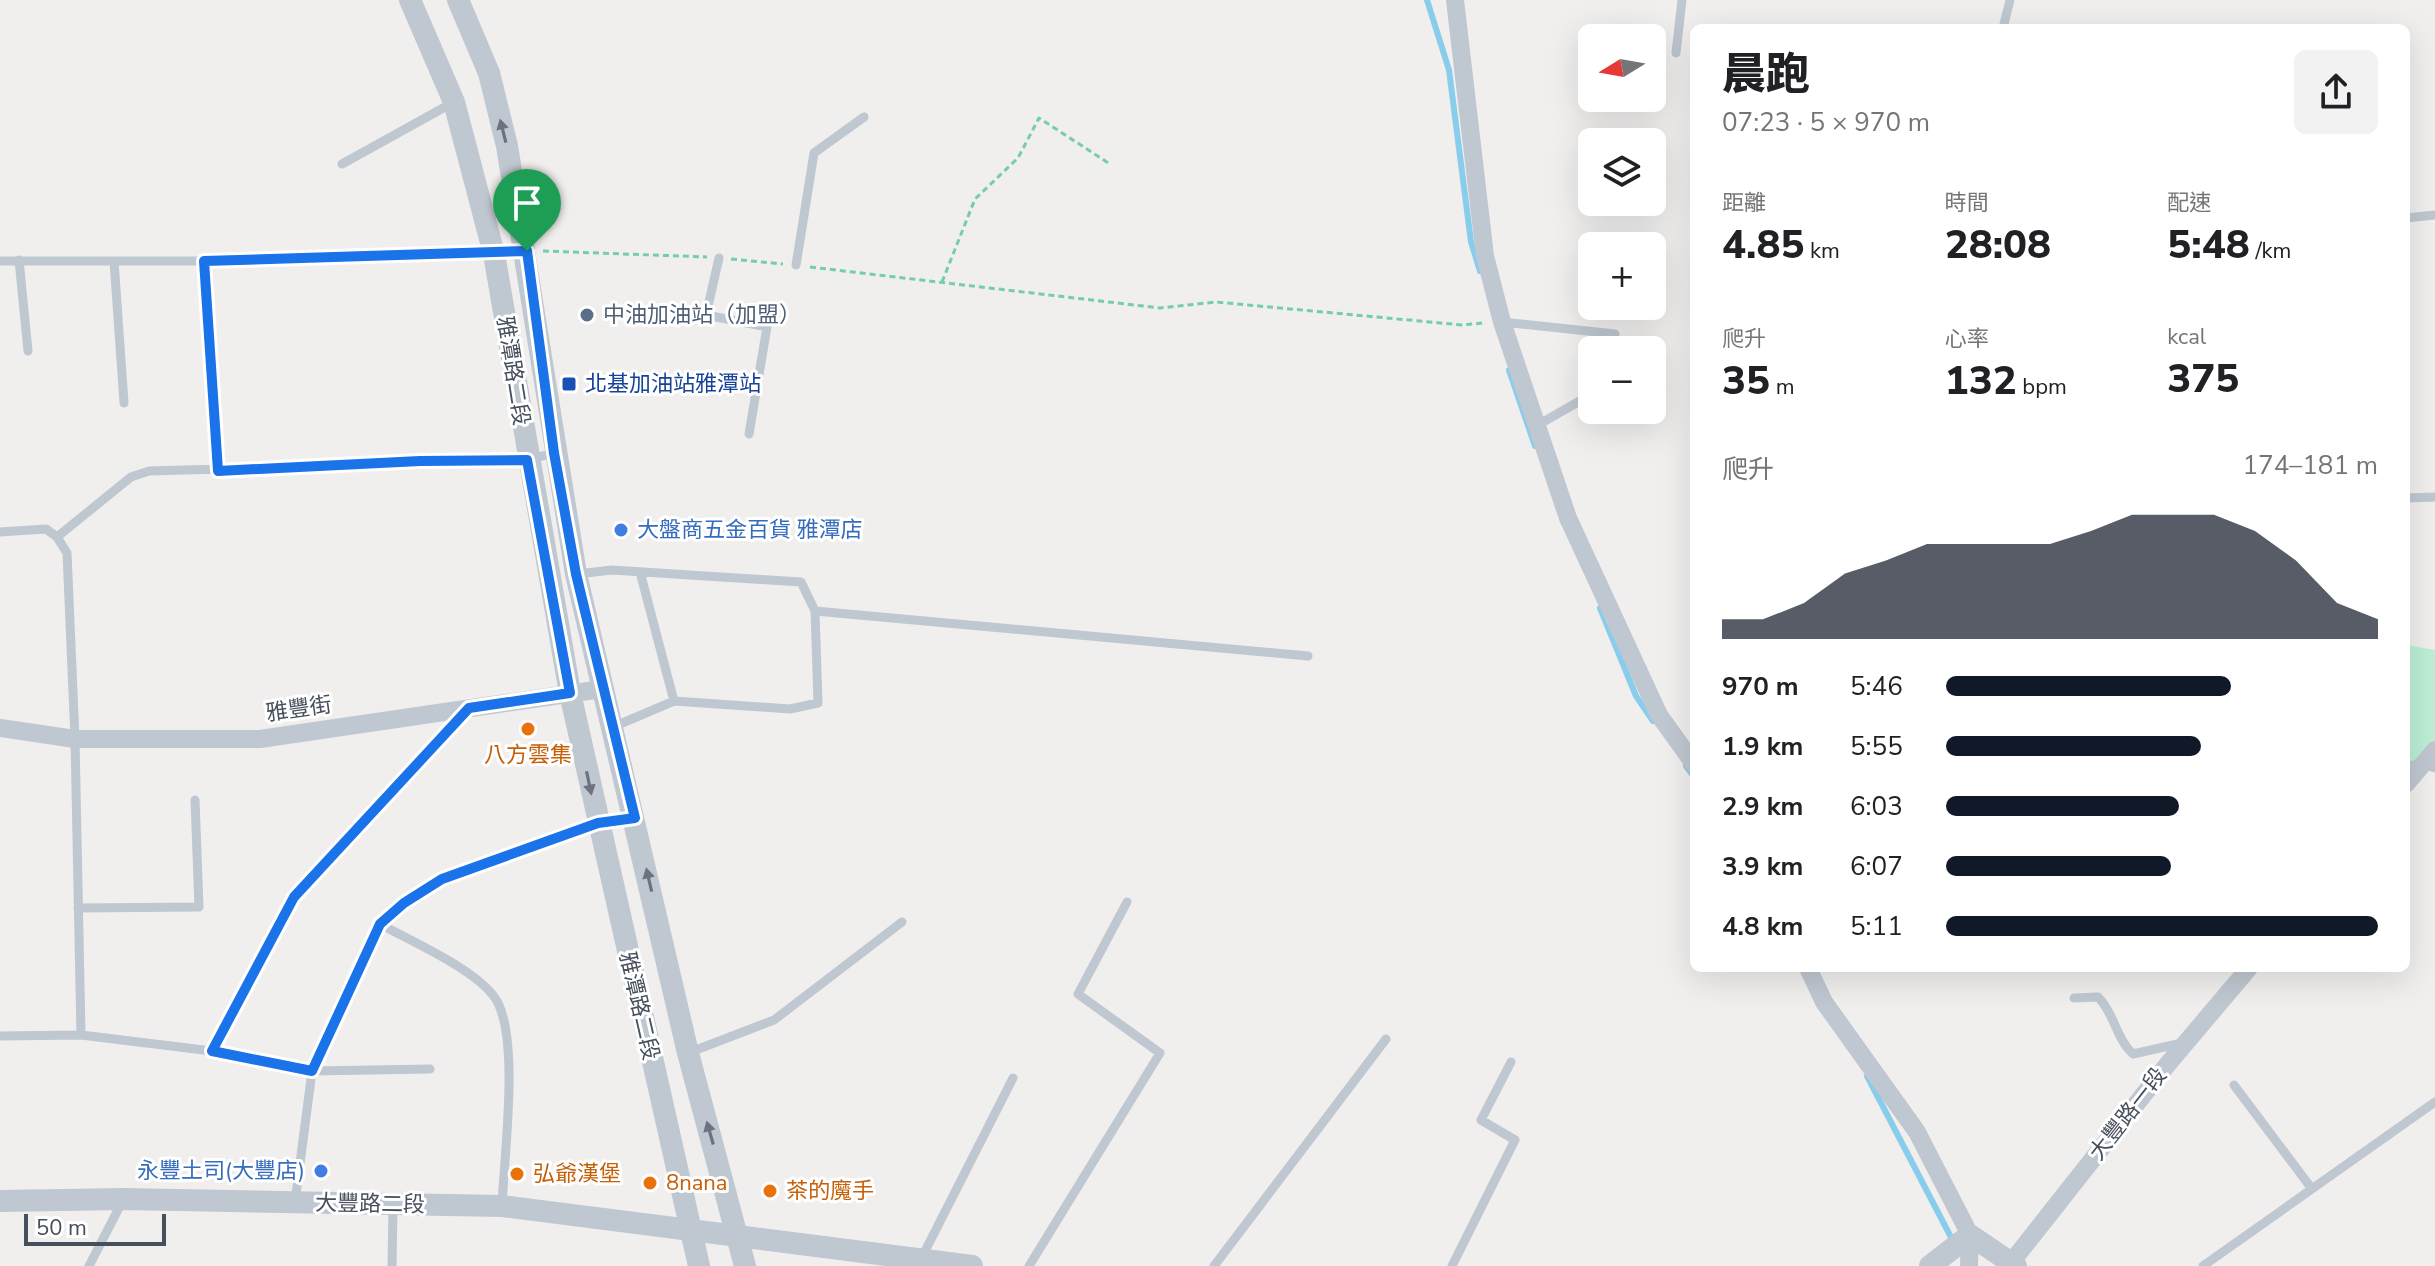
<!DOCTYPE html>
<html lang="zh-TW">
<meta charset="utf-8">
<style>
:root{--surface:#fff;--page:#f2f2f2;--text:#202124;--muted:#757577;--accent:#111827}
body{margin:0;font-family:"Nunito Sans","Noto Sans TC",sans-serif;background:var(--page);color:var(--text);height:100vh;display:flex;flex-direction:column;font-size:30px;white-space:nowrap}
*{box-sizing:border-box;margin:0}
p{font-size:26px;color:var(--muted)}
.icon{flex:none;width:44px;height:44px;fill:none;stroke:currentColor;stroke-width:2;stroke-linecap:round;stroke-linejoin:round}
.map{position:relative;flex:1;overflow:hidden}
.details{position:absolute;left:1690px;top:24px;width:720px;height:948px;display:flex;flex-direction:column;background:var(--surface);border-radius:12px;box-shadow:0 8px 32px #0002}
.details>*{flex:none}
.needle{width:52px;rotate:259deg}
.controls{position:absolute;left:1578px;top:24px;display:grid;gap:16px}
.controls a{display:grid;place-items:center;width:88px;height:88px;border-radius:12px;background:var(--surface);box-shadow:0 8px 32px #0002;font-size:40px}
.scale{position:absolute;left:24px;bottom:20px;width:142px;box-sizing:border-box;padding-left:8px;border:4px solid #464f5c;border-top:0;font-size:22px;line-height:28px;white-space:nowrap;color:#464f5c;-webkit-text-stroke:6px #fff;paint-order:stroke}
.pin{position:absolute;display:grid;place-items:center;width:68px;height:68px;color:#fff;margin:-82px -34px;border-radius:50% 50% 50% 0;rotate:-45deg;box-shadow:0 0 8px #0007}
.pin .icon{rotate:45deg}
.round{display:grid;place-items:center;flex:none;width:84px;height:84px;border-radius:12px;background:var(--page)}
.headline{display:flex;align-items:center;justify-content:space-between;height:136px;padding:0 32px}
h1{font-size:44px;font-weight:800;line-height:60px}
.stats{display:grid;grid-template-columns:repeat(3,1fr);gap:12px;height:136px;padding:8px 32px}
.stats div{display:grid;align-content:center}
.stats b{font-size:40px;font-weight:800}
.stats small{font-size:22px;font-weight:400}
.stats p{font-size:22px}
.chart{height:224px;padding:16px 32px}
.chart p{display:flex;justify-content:space-between}
.chart svg{width:100%;height:144px;margin-top:8px;fill:var(--accent);opacity:.7}
ul{padding:0 32px;list-style:none;font-size:26px}
li{display:grid;grid-template-columns:128px 96px 1fr;align-items:center;height:60px}
li i{height:20px;border-radius:10px;background:var(--accent)}
.map>svg:first-child{display:block}
.green{fill:#bcefd5}
.lines{fill:none;stroke-linecap:round;stroke-linejoin:round}
.stream{stroke:#89cdec;stroke-width:6}
.path{stroke:#74cdab;stroke-width:3;stroke-dasharray:6 4;stroke-linecap:butt}
.service{stroke:#bfc7d0;stroke-width:9}
.minor{stroke:#bfc7d0;stroke-width:18}
.tertiary{stroke:#bfc7d0;stroke-width:22}
.oneway{fill:#6a737f}
.route-casing{stroke:#fff;stroke-width:16}
.route{stroke:#1a73e8;stroke-width:10}
.service-dot{fill:#5c6f8a;stroke:#fff;stroke-width:3}
.transit-dot{fill:#1a4fb4;stroke:#fff;stroke-width:3}
.shop-dot{fill:#3f7fe0;stroke:#fff;stroke-width:3}
.food-dot{fill:#e8710a;stroke:#fff;stroke-width:3}
.labels{text-anchor:middle;dominant-baseline:central;stroke-width:6;stroke-linejoin:round;paint-order:stroke}
.service-label{font-size:22px;fill:#4e5e75;stroke:#fff;text-anchor:start}
.street-label{font-size:22px;fill:#464f5c;stroke:#fff}
.transit-label{font-size:22px;fill:#164399;stroke:#fff;text-anchor:start}
.shop-label{font-size:22px;fill:#366cbe;stroke:#fff;text-anchor:start}
.food-label{font-size:22px;fill:#c56008;stroke:#fff;text-anchor:start}
</style>
<div class="map">
<svg width="2435" height="1266" viewBox="0 0 2435 1266">
<rect width="100%" height="100%" fill="#f1eeee"/>
<path class="green" d="M2406,645L2435,650V746L2406,775Z"/>
<g class="lines">
<path class="stream" d="M1427,0L1449,70L1471,242L1480,271
M1509,370L1535,446
M1600,608L1636,696L1653,721
M1686,766L1694,777
M1867,1076L1954,1243"/>
<path class="path" d="M543,251L707,257
M731,259L783,264
M810,267L1160,308L1216,302L1462,325L1483,323
M942,282L975,199L1018,158L1039,118L1110,164"/>
<path class="service" d="M2003,28L2010,0
M1676,53L1682,0
M342,164L454,102
M2406,218L2435,215
M719,258L706,315L767,327L749,434
M19,260L28,351
M0,261H204L524,251
M114,261L124,403
M204,261L218,471
M796,265L814,153L864,117
M1502,322L1615,334L1613,350
M1536,426L1592,394
M2406,498L2435,497
M0,532L46,529L57,537L67,553L75,739L81,1035
M57,537L131,477L149,471L527,460L554,453
M640,572L674,701
M577,574L612,570L801,582L815,611L1308,656
M613,727L674,701L790,709L818,703L815,611
M2406,766L2423,764L2435,768
M78,908L199,907L195,800
M380,924C410,941 483,972 498,1003C519,1046 504,1156 502,1206
M2074,998L2098,997C2115,1014 2116,1039 2133,1054L2182,1043
M0,1036L81,1035L212,1051L312,1071L430,1069
M212,1051L294,897L467,710
M688,1053L774,1020L902,922
M2234,1085L2312,1189
M295,1202L312,1071L380,924L404,903L442,879L598,823L633,818
M922,1257L1013,1078
M89,1266L122,1202
M392,1266L393,1205
M1029,1266L1160,1053L1078,994L1127,902
M1214,1266L1386,1039
M1452,1266L1515,1140L1481,1120L1511,1062
M2203,1266L2435,1102"/>
<path class="minor" d="M1455,0L1485,256L1502,322L1568,518L1659,715L1694,764
M0,728L75,739H260L602,689
M2406,784L2435,750
M1808,968L1824,1002L1917,1132L1970,1235L1969,1266
M2010,1264L2167,1065L2249,968"/>
<path class="tertiary" d="M410,0L454,102L494,254L570,693L699,1266
M458,0L489,73L507,146L576,574L688,1053L745,1266
M0,1201L124,1199L502,1206L972,1266
M1930,1266L1970,1235L2016,1266"/>
</g>
<defs><path id="oneway-solid" d="M-6-.8H1V-3.2L6.5 0L1 3.2V.8H-6Z" transform="scale(2)"/></defs>
<g class="oneway">
<use href="#oneway-solid" transform="translate(503 131) rotate(-104)"/>
<use href="#oneway-solid" transform="translate(589 783) rotate(78)"/>
<use href="#oneway-solid" transform="translate(649 880) rotate(-103)"/>
<use href="#oneway-solid" transform="translate(710 1133) rotate(-106)"/>
</g>
<g class="lines">
<defs>
<path id="route" d="M527,251L554,453L576,574L635,818L598,823L442,879L404,903L380,924L312,1071L212,1051L294,897L469,708L570,693L527,460L420,461L218,471L204,261Z"/>
</defs>
<use href="#route" class="route-casing"/>
<use href="#route" class="route"/>
</g>
<circle class="service-dot" cx="587" cy="315" r="8"/>
<rect class="transit-dot" x="561" y="376" width="16" height="16" rx="4"/>
<g class="shop-dot">
<circle cx="621" cy="530" r="8"/>
<circle cx="321" cy="1171" r="8"/>
</g>
<g class="food-dot">
<circle cx="528" cy="729" r="8"/>
<circle cx="517" cy="1174" r="8"/>
<circle cx="650" cy="1183" r="8"/>
<circle cx="770" cy="1191" r="8"/>
</g>
<g class="labels">
<g class="service-label">
<text x="603" y="315">中油加油站（加盟）</text>
</g>
<g class="street-label">
<text transform="translate(513 371) rotate(81)">雅潭路二段</text>
<text transform="translate(299 709) rotate(-8)">雅豐街</text>
<text transform="translate(639 1006) rotate(77)">雅潭路二段</text>
<text transform="translate(2128 1114) rotate(-52)">大豐路一段</text>
<text transform="translate(370 1204) rotate(1)">大豐路二段</text>
</g>
<g class="transit-label">
<text x="585" y="384">北基加油站雅潭站</text>
</g>
<g class="shop-label">
<text x="637" y="530">大盤商五金百貨 雅潭店</text>
<text x="305" y="1171" text-anchor="end">永豐土司(大豐店)</text>
</g>
<g class="food-label">
<text x="528" y="755" text-anchor="middle">八方雲集</text>
<text x="533" y="1174">弘爺漢堡</text>
<text x="666" y="1183">8nana</text>
<text x="786" y="1191">茶的魔手</text>
</g>
</g>
</svg>
<div class="controls">
<a><svg class="needle" viewBox="-14 -14 28 28"><path d="M0-13l5 13h-10z" fill="#e53935"/><path d="M0 13l5-13h-10z" fill="#757577"/></svg></a>
<a><svg class="icon" aria-label="layers" viewBox="0 0 24 24"><path d="M12 4l9 5-9 5-9-5zM3 14l9 5 9-5"/></svg></a>
<a>+</a>
<a>−</a>
</div>
<div class="scale">50 m</div>
<div class="pin" style="left:527px;top:251px;background:#1e9e55"><svg class="icon" aria-label="arrive" viewBox="0 0 24 24"><path d="M6 21V4h12l-3 4 3 4H6"/></svg></div>
<section class="details">
<div class="headline"><div><h1>晨跑</h1><p>07:23 · 5 × 970 m</p></div><a class="round"><svg class="icon" aria-label="share" viewBox="0 0 24 24"><path d="M12 15V3M7 8l5-5 5 5M5 13v7h14v-7"/></svg></a></div>
<div class="stats">
<div><p>距離</p><b>4.85<small> km</small></b></div>
<div><p>時間</p><b>28:08</b></div>
<div><p>配速</p><b>5:48<small> /km</small></b></div>
</div>
<div class="stats">
<div><p>爬升</p><b>35<small> m</small></b></div>
<div><p>心率</p><b>132<small> bpm</small></b></div>
<div><p>kcal</p><b>375</b></div>
</div>
<div class="chart"><p><span>爬升</span>174–181 m</p>
<svg viewBox="0 0 160 44" preserveAspectRatio="none"><path d="M0 44V38L10 38L20 33L30 24L40 20L50 15L60 15L70 15L80 15L90 11L100 6L110 6L120 6L130 11L140 20L150 33L160 38V44z"/></svg>
</div>
<ul>
<li><b>970 m</b>5:46<i style="width:66%"></i></li>
<li><b>1.9 km</b>5:55<i style="width:59%"></i></li>
<li><b>2.9 km</b>6:03<i style="width:54%"></i></li>
<li><b>3.9 km</b>6:07<i style="width:52%"></i></li>
<li><b>4.8 km</b>5:11<i style="width:100%"></i></li>
</ul>
</section>
</div>
